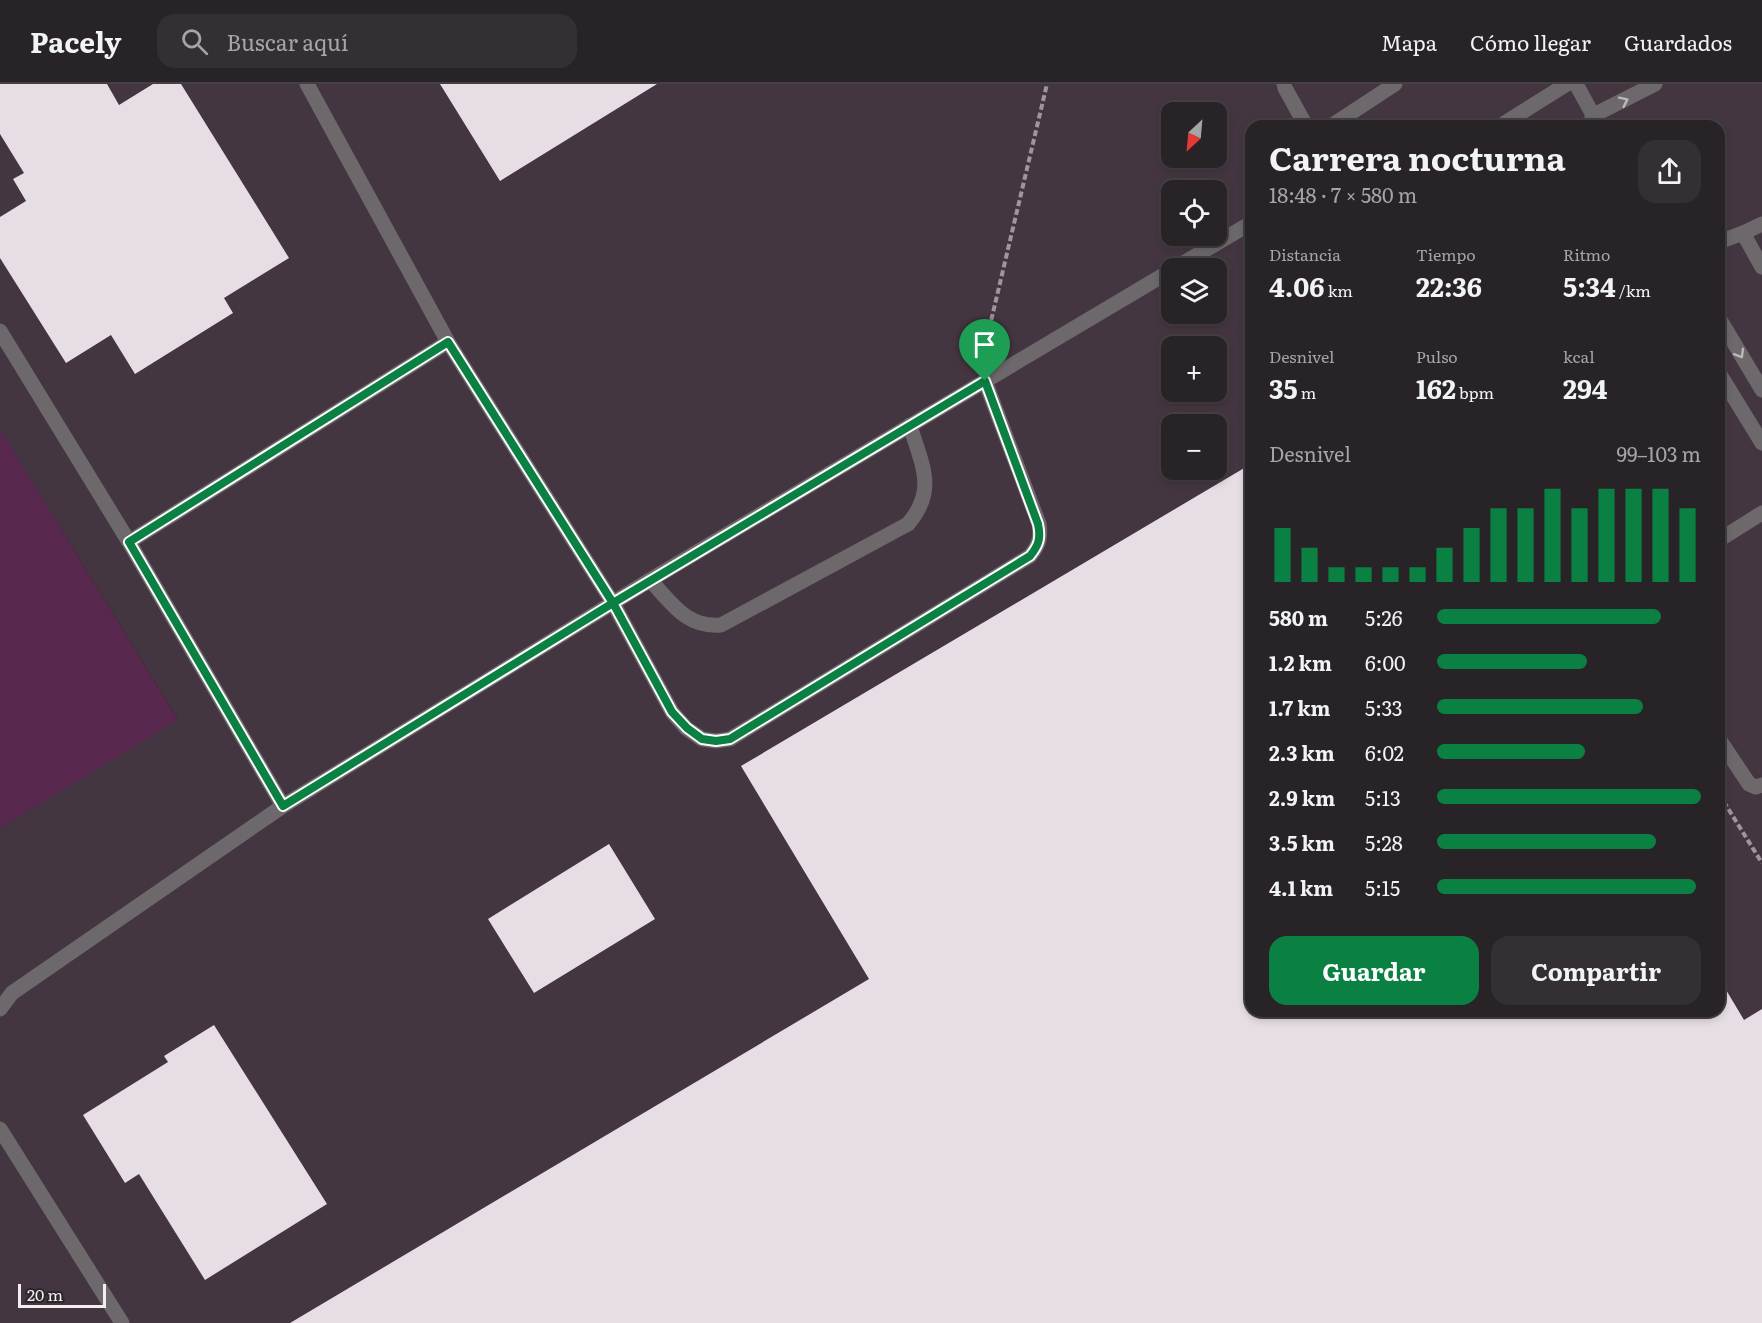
<!DOCTYPE html>
<html lang="es">
<meta charset="utf-8">
<style>
:root{--surface:#282327;--page:#342f33;--text:#f1f3f6;--muted:#a5a4a7;--line:#444044;--accent:#0b8043}
body{margin:0;font-family:Literata,serif;background:var(--page);color:var(--text);height:100vh;display:flex;flex-direction:column;font-size:22px;white-space:nowrap}
*{box-sizing:border-box;margin:0}
p{font-size:20px;color:var(--muted)}
.icon{flex:none;width:33px;height:33px;fill:none;stroke:currentColor;stroke-width:2;stroke-linecap:round;stroke-linejoin:round}
.map{position:relative;flex:1;overflow:hidden}
.panel{position:absolute;left:1245px;top:36px;width:480px;height:897px;display:flex;flex-direction:column;background:var(--surface);border-radius:18px;box-shadow:0 3px 9px #0003,0 0 0 2px var(--line)}
.panel>*{flex:none}
.needle{width:39px;rotate:206deg}
.controls{position:absolute;left:1161px;top:18px;display:grid;gap:12px}
.controls a{display:grid;place-items:center;width:66px;height:66px;border-radius:12px;background:var(--surface);box-shadow:0 3px 9px #0003,0 0 0 2px var(--line);font-size:30px}
.scale{position:absolute;left:18px;bottom:15px;width:88px;box-sizing:border-box;padding-left:6px;border:3px solid #f2edf0;border-top:0;font-size:16px;line-height:21px;white-space:nowrap;color:#f2edf0;-webkit-text-stroke:4px #2c252a;paint-order:stroke}
.pin{position:absolute;display:grid;place-items:center;width:51px;height:51px;color:#fff;margin:-62px -26px;border-radius:50% 50% 50% 0;rotate:-45deg;box-shadow:0 0 6px #0007}
.pin .icon{rotate:45deg}
.round{display:grid;place-items:center;flex:none;width:63px;height:63px;border-radius:18px;background:var(--page)}
.overview{display:flex;align-items:center;justify-content:space-between;height:102px;padding:0 24px}
h1{font-size:33px;font-weight:700;line-height:45px}
.figures{display:grid;grid-template-columns:repeat(3,1fr);gap:9px;height:102px;padding:6px 24px}
.figures div{display:grid;align-content:center}
.figures b{font-size:26px;font-weight:700}
.figures small{font-size:16px;font-weight:400}
.figures p{font-size:16px}
.chart{height:168px;padding:12px 24px}
.chart p{display:flex;justify-content:space-between}
.chart svg{width:100%;height:108px;margin-top:6px;stroke:var(--accent);stroke-width:6}
.primary-button{display:flex;gap:12px;margin-top:auto;padding:12px 24px}
.primary-button a{flex:1;height:69px;border-radius:18px;background:var(--accent);color:#fff;font-size:24px;font-weight:700;line-height:69px;text-align:center}
.primary-button a+a{background:var(--page);color:var(--text)}
ul{padding:0 24px;list-style:none;font-size:20px}
li{display:grid;grid-template-columns:96px 72px 1fr;align-items:center;height:45px}
li i{height:15px;border-radius:8px;background:var(--accent)}
header{display:flex;align-items:center;gap:36px;box-sizing:border-box;height:84px;padding:0 30px;background:var(--surface);border-bottom:2px solid var(--line)}
header strong{font-size:28px}
nav{display:flex;gap:33px;margin-inline-start:auto;font-size:21px}
.search{width:420px;height:54px;background:var(--page);display:flex;align-items:center;gap:15px;box-sizing:border-box;padding:0 21px;border-radius:18px;color:var(--muted);font-size:22px}
.map>svg:first-child{display:block}
.built{fill:#433640;fill-rule:evenodd}
.green{fill:#58284e}
.building{fill:#e7dde4}
.lines{fill:none;stroke-linecap:round;stroke-linejoin:round}
.path{stroke:#9d979b;stroke-width:4;stroke-dasharray:6 3;stroke-linecap:butt}
.lane{stroke:#6c686b;stroke-width:15}
.oneway{stroke:#bcb8bb}
.route-casing{stroke:#fff;stroke-width:12}
.route{stroke:#0b8043;stroke-width:8}
</style>
<header>
<strong>Pacely</strong>
<div class="search"><svg class="icon" aria-label="search" viewBox="0 0 24 24"><circle cx="10" cy="10" r="6"/><path d="M15 15l6 6"/></svg>Buscar aquí</div>
<nav><a>Mapa</a><a>Cómo llegar</a><a>Guardados</a></nav>
</header>
<div class="map">
<svg width="1762" height="1239" viewBox="0 0 1762 1239">
<rect width="100%" height="100%" fill="#362f34"/>
<path class="built" d="M0,0H1762V1239H0V744L178,635L0,345ZM1172,28H1216V74H1172ZM1251,42H1719V927H1251ZM1172,106H1216V152H1172ZM1172,184H1216V230H1172ZM1172,262H1216V308H1172ZM1172,340H1216V386H1172Z"/>
<path class="green" d="M0,345L178,636L0,744Z"/>
<path class="building" d="M0,0H107L119,21L153,0H181L289,174L224,214L233,229L135,290L111,251L66,279L0,174V133L26,117L13,95L24,89L0,50Z
M440,0H657L500,97Z
M1251,380V927H1719V894L1744,936L1762,925V1239H290L869,895L741,682Z
M609,760L655,835L534,909L488,835Z
M214,941L327,1120L205,1196L139,1090L125,1099L83,1031L168,978L164,972Z"/>
<g class="lines">
<path class="path" d="M983,271L1047,0
M1719,710L1762,779"/>
<path class="lane" d="M307,0L448,258L613,519L672,628L686,644L702,655L716,657L730,655L1030,472C1039,461 1041,454 1039,440L985,297
M1284,0L1285,4L1306,42
M1576,0L1599,42
M1592,32L1655,0
M1331,42L1395,0
M1500,42L1567,0
M1762,140L1743,149L1762,183
M1719,158L1743,149
M1175,184L1251,139
M1719,234L1762,306
M0,247L129,458L283,722
M1719,289L1762,359
M1719,456L1762,429
M129,458L448,258
M650,496C672,519 686,544 721,541L908,440C938,405 921,380 910,341
M1719,655L1749,700L1756,703L1762,701
M0,925L12,909L283,722L650,496L1172,186
M0,1045L122,1239"/>
</g>
<defs><path id="oneway-chevron" d="M-2-3.5L2.5 0L-2 3.5" fill="none" stroke-width="1.6" stroke-linecap="round" stroke-linejoin="round" transform="scale(1.5)"/></defs>
<g class="oneway">
<use href="#oneway-chevron" transform="translate(1624 17) rotate(-26)"/>
<use href="#oneway-chevron" transform="translate(1740 270) rotate(59)"/>
</g>
<g class="lines">
<defs>
<path id="route" d="M985,297L613,519L448,258L129,458L283,722L613,519L672,628L687,644L702,655L716,657L730,655L1030,472C1039,461 1041,454 1038,440L985,297"/>
</defs>
<use href="#route" class="route-casing"/>
<use href="#route" class="route"/>
</g>
</svg>
<div class="controls">
<a><svg class="needle" viewBox="-14 -14 28 28"><path d="M0-13l5 13h-10z" fill="#e53935"/><path d="M0 13l5-13h-10z" fill="#a5a4a7"/></svg></a>
<a><svg class="icon" aria-label="locate" viewBox="0 0 24 24"><circle cx="12" cy="12" r="6"/><path d="M12 2v4M12 18v4M2 12h4M18 12h4"/></svg></a>
<a><svg class="icon" aria-label="layers" viewBox="0 0 24 24"><path d="M12 4l9 5-9 5-9-5zM3 14l9 5 9-5"/></svg></a>
<a>+</a>
<a>−</a>
</div>
<div class="scale">20 m</div>
<div class="pin" style="left:985px;top:297px;background:#1e9e55"><svg class="icon" aria-label="arrive" viewBox="0 0 24 24"><path d="M6 21V4h12l-3 4 3 4H6"/></svg></div>
<section class="panel">
<div class="overview"><div><h1>Carrera nocturna</h1><p>18:48 · 7 × 580 m</p></div><a class="round"><svg class="icon" aria-label="share" viewBox="0 0 24 24"><path d="M12 15V3M7 8l5-5 5 5M5 13v7h14v-7"/></svg></a></div>
<div class="figures">
<div><p>Distancia</p><b>4.06<small> km</small></b></div>
<div><p>Tiempo</p><b>22:36</b></div>
<div><p>Ritmo</p><b>5:34<small> /km</small></b></div>
</div>
<div class="figures">
<div><p>Desnivel</p><b>35<small> m</small></b></div>
<div><p>Pulso</p><b>162<small> bpm</small></b></div>
<div><p>kcal</p><b>294</b></div>
</div>
<div class="chart"><p><span>Desnivel</span>99–103 m</p>
<svg viewBox="0 0 160 44" preserveAspectRatio="none"><path d="M5 44V22M15 44V30M25 44V38M35 44V38M45 44V38M55 44V38M65 44V30M75 44V22M85 44V14M95 44V14M105 44V6M115 44V14M125 44V6M135 44V6M145 44V6M155 44V14"/></svg>
</div>
<ul>
<li><b>580 m</b>5:26<i style="width:85%"></i></li>
<li><b>1.2 km</b>6:00<i style="width:57%"></i></li>
<li><b>1.7 km</b>5:33<i style="width:78%"></i></li>
<li><b>2.3 km</b>6:02<i style="width:56%"></i></li>
<li><b>2.9 km</b>5:13<i style="width:100%"></i></li>
<li><b>3.5 km</b>5:28<i style="width:83%"></i></li>
<li><b>4.1 km</b>5:15<i style="width:98%"></i></li>
</ul>
<div class="primary-button"><a>Guardar</a><a>Compartir</a></div>
</section>
</div>
